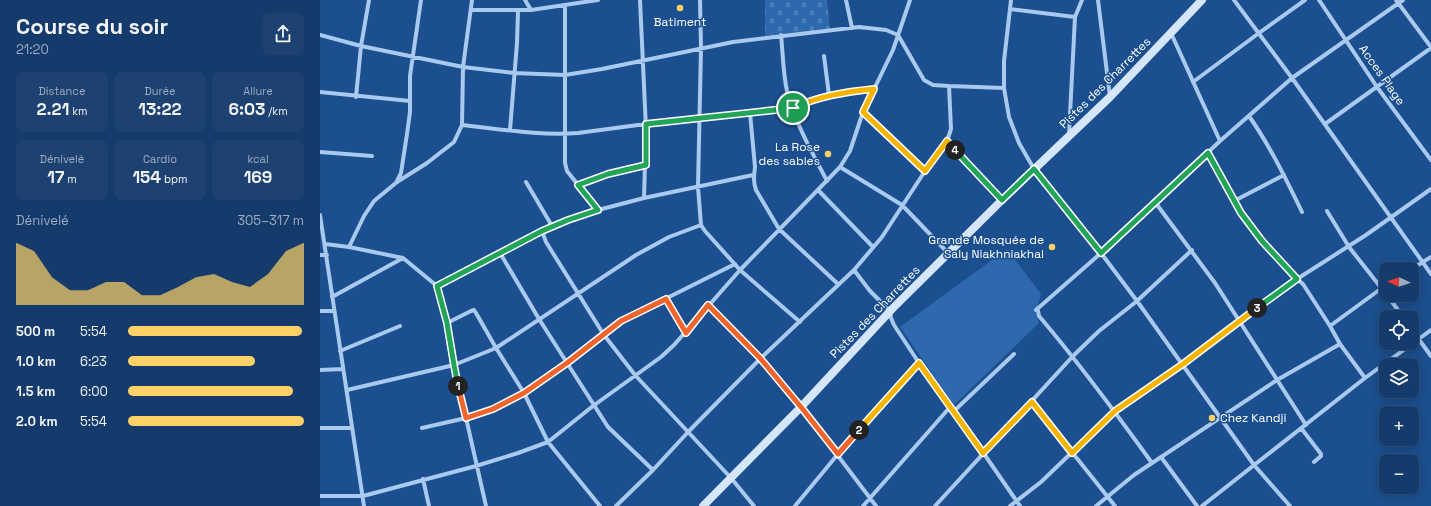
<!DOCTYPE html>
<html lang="fr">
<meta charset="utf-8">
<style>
:root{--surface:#143b6b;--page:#1d4271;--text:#f1f3f6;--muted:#9dadc1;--line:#33557e;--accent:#ffd166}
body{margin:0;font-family:"Space Grotesk",sans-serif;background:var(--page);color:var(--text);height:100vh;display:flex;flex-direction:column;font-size:15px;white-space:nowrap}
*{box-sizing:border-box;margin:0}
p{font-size:13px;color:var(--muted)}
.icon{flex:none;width:22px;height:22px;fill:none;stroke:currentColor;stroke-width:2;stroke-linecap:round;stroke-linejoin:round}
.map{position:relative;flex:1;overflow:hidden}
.sheet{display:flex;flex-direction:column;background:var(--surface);width:320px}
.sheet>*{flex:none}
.needle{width:26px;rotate:273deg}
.controls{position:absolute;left:1059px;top:262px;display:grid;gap:8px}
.controls a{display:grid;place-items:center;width:40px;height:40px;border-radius:8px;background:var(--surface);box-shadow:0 2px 10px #0003,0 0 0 1px var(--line);font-size:20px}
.pin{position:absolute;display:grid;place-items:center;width:34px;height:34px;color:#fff;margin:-17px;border:2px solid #fff;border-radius:50%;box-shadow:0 1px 4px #0007}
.km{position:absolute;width:20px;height:20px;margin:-10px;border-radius:50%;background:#222;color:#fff;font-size:11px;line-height:20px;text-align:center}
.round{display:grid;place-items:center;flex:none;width:42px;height:42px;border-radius:8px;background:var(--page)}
.headline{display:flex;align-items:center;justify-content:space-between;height:68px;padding:0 16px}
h1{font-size:22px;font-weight:800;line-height:30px}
.figures{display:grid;grid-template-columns:repeat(3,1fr);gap:6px;height:68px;padding:4px 16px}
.figures div{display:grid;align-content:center;border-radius:8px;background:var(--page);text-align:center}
.figures b{font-size:17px;font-weight:800}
.figures small{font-size:11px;font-weight:400}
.figures p{font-size:11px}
.chart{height:112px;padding:8px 16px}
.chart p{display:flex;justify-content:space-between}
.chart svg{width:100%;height:72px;margin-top:4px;fill:var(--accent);opacity:.7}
ul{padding:0 16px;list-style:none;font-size:13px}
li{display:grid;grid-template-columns:64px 48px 1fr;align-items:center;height:30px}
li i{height:10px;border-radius:5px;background:var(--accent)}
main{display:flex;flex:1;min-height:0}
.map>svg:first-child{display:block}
.cemetery{fill:url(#cemetery-stones)}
.pitch{fill:#2e69ad}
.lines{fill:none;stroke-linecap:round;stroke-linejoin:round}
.street{stroke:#a9c9ee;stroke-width:4}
.secondary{stroke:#d6e6fa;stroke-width:8}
.split-1-casing{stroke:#fff;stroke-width:8}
.split-2-casing{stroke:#fff;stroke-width:8}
.split-3-casing{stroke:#fff;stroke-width:8}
.split-4-casing{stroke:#fff;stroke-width:8}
.split-5-casing{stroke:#fff;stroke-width:8}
.split-1{stroke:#22a559;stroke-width:5}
.split-2{stroke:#f0652b;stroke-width:5}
.split-3{stroke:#f5b400;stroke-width:5}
.split-4{stroke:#22a559;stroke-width:5}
.split-5{stroke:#f5b400;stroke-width:5}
.poi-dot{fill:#ffd166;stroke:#1b4f8f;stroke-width:1.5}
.labels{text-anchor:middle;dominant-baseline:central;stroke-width:3;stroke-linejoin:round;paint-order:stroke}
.poi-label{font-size:12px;fill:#fff;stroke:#1b4f8f;text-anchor:end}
.street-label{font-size:12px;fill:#fff;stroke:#1b4f8f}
</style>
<main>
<section class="sheet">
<div class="headline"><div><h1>Course du soir</h1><p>21:20</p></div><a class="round"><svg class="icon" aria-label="share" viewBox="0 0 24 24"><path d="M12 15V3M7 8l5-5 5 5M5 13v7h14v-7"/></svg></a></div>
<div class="figures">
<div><p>Distance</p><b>2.21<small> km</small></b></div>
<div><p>Durée</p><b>13:22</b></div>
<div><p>Allure</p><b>6:03<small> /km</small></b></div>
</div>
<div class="figures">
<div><p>Dénivelé</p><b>17<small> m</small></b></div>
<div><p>Cardio</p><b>154<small> bpm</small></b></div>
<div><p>kcal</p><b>169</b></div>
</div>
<div class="chart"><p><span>Dénivelé</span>305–317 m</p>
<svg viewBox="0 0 160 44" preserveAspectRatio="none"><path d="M0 44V6L10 11L20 27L30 35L40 35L50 30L60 30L70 38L80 38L90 33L100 27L110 25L120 30L130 33L140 25L150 11L160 6V44z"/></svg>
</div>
<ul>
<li><b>500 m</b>5:54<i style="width:99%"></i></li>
<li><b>1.0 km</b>6:23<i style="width:72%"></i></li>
<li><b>1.5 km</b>6:00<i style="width:94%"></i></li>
<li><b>2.0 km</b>5:54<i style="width:100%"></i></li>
</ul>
</section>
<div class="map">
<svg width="1111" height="506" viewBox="0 0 1111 506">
<defs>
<pattern id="cemetery-stones" width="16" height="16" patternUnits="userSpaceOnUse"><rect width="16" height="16" fill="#2e69ad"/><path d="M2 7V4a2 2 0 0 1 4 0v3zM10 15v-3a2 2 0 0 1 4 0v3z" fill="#4d80b9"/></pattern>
</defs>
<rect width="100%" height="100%" fill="#1b4f8f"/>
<path class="cemetery" d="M445,0H507L510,30L445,36Z"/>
<path class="pitch" d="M687,249L721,294L716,312L719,323L634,405L580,327Z"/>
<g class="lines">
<path class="street" d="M205,0L211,10
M320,0L326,129L324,198
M380,0L381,48L378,187L381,225L385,231L420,270L480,322
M526,0L532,28
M691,0L684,61V88L689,117L699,143L714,169L781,253L817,301L934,465L970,506
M778,0L790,97
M914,0L972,78L1111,274
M999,0L1057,87L1111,160
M1076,0L1111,47
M245,6V163L247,171L278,210
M690,9L755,17
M151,10H211L278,0
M851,33L900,141
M0,35L41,46L143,67L194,73L245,75L282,69L413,42L539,27L566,30L578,35L604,80L613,85L629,86
M461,35C463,54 463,73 467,91C475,123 492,152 507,181
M504,56L509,95
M873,82L939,33L985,0
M0,92L90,101
M36,97L41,46L49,0
M543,112L605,171
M430,113L435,167C434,176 433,181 436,190L459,229L518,284
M929,116C950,146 966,179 982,212
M1005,124L1111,48
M142,125C180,129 220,136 258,133L378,117L430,113L473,108L501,97L532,91L554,89
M190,130L197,43L198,11
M749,134L755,17L762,0
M627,141L682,200
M0,152L52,156
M888,153L921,213L942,241L977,279L983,284L1010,326L1020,344L1045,378
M520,167L582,205L628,253
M77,181L81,173L87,134L90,112V76L101,0
M206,182L232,226
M258,185L288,174L326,165
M498,190L553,247
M914,201L964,175
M835,202L895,283L986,425
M1007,211L1029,247L1066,294
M0,215L44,506
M222,231L226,242L284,335L315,375L411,478L434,506
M5,244L29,247L83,258L117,286L127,323L134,365L166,506
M29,247L44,216L54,201L77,182L107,163L134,142L142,125L143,67L152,0
M180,253L219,319L288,427L333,470
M0,255H7
M1092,269L1111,257
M534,270L550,291L570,311L571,318L574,325L599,363L631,406L700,506
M117,286L222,231L248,219L278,210L324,198L433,175
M1067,295L1083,317
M12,297L83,258
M346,299L366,333
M388,305L440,359L481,407L556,506
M0,311H14
M127,323L151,311L154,310L156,313L176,348L204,393L228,442L280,506
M1010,326L1066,285
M1092,330L1111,356
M20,351L80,326
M0,370L23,369
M27,390L134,365L176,348L316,255L349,237L381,225
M712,402L795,506
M634,411L694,354
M0,428H32
M102,428L146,418L185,403L204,393L247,363L301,321L415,264
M981,428L1001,454V456L994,462
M841,457L877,506
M832,463C796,413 759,363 719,316L718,311L716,310L781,253L900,141L972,78L1083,0
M103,479L109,506
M0,496H43L156,466L198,453L228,442L273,406L341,357L354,345L420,270L520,167L530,151L543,112L573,50L590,0
M296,506L333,470L369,431L440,359L534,270L562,237L605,171L627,141L631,129L629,86L684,88
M475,506L518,454L599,363
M543,506L631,406
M615,506L753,356L779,331L817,301L872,250
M690,506L721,482L795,411L863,364L920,320L977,279L1046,235L1111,189
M776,506L814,475L957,380L1020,344
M882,506L1045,378L1111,330"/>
<path class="secondary" d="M383,506L481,407L573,308L682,200L790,97L882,0"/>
</g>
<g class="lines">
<defs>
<path id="split-1" d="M138,386L134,365L127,323L117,286L222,231L248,220L278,210L258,185L288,174L326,165V124L473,108"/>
<path id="split-2" d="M138,386L146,418L173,409L204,393L247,363L301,321L346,299L366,333L388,305L440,358L481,407L518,454L539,430"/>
<path id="split-3" d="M539,430L599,363L663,453L712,402L752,453L795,411L863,364L937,308"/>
<path id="split-4" d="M635,150L682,200L714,169L781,253L888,153L921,213L942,241L977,279L937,308"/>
<path id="split-5" d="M473,108C499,96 525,92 554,89L543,112L605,171L627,141L635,150"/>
</defs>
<use href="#split-1" class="split-1-casing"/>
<use href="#split-2" class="split-2-casing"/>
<use href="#split-3" class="split-3-casing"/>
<use href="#split-4" class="split-4-casing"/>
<use href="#split-5" class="split-5-casing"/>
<use href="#split-1" class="split-1"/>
<use href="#split-2" class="split-2"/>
<use href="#split-3" class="split-3"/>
<use href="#split-4" class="split-4"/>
<use href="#split-5" class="split-5"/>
</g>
<g class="poi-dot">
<circle cx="360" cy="8" r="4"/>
<circle cx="508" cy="154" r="4"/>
<circle cx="732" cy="247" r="4"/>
<circle cx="892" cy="418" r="4"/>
</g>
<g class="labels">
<g class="poi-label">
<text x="360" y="22" text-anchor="middle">Batiment</text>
<text x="500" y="147">La Rose<tspan x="500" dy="14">des sables</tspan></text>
<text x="724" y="240">Grande Mosquée de<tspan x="724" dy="14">Saly Niakhniakhal</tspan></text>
<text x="900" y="418" text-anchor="start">Chez Kandji</text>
</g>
<g class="street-label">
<text transform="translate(1062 75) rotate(55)">Acces Plage</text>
<text transform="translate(785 83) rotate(-45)">Pistes des Charrettes</text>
<text transform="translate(555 312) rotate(-46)">Pistes des Charrettes</text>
</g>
</g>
</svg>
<div class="controls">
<a><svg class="needle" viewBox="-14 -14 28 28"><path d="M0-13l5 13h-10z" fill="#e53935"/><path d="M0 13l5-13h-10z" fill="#9dadc1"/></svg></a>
<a><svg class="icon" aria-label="locate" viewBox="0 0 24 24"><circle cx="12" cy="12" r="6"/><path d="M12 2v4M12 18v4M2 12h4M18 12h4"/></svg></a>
<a><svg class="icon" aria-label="layers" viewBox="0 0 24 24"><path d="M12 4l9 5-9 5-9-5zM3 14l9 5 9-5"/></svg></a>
<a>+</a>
<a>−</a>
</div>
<div class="pin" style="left:473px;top:108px;background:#1e9e55"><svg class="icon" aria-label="arrive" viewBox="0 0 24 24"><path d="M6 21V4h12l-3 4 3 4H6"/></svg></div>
<b class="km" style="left:138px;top:386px">1</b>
<b class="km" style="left:539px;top:430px">2</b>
<b class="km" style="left:937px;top:308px">3</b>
<b class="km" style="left:635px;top:150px">4</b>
</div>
</main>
